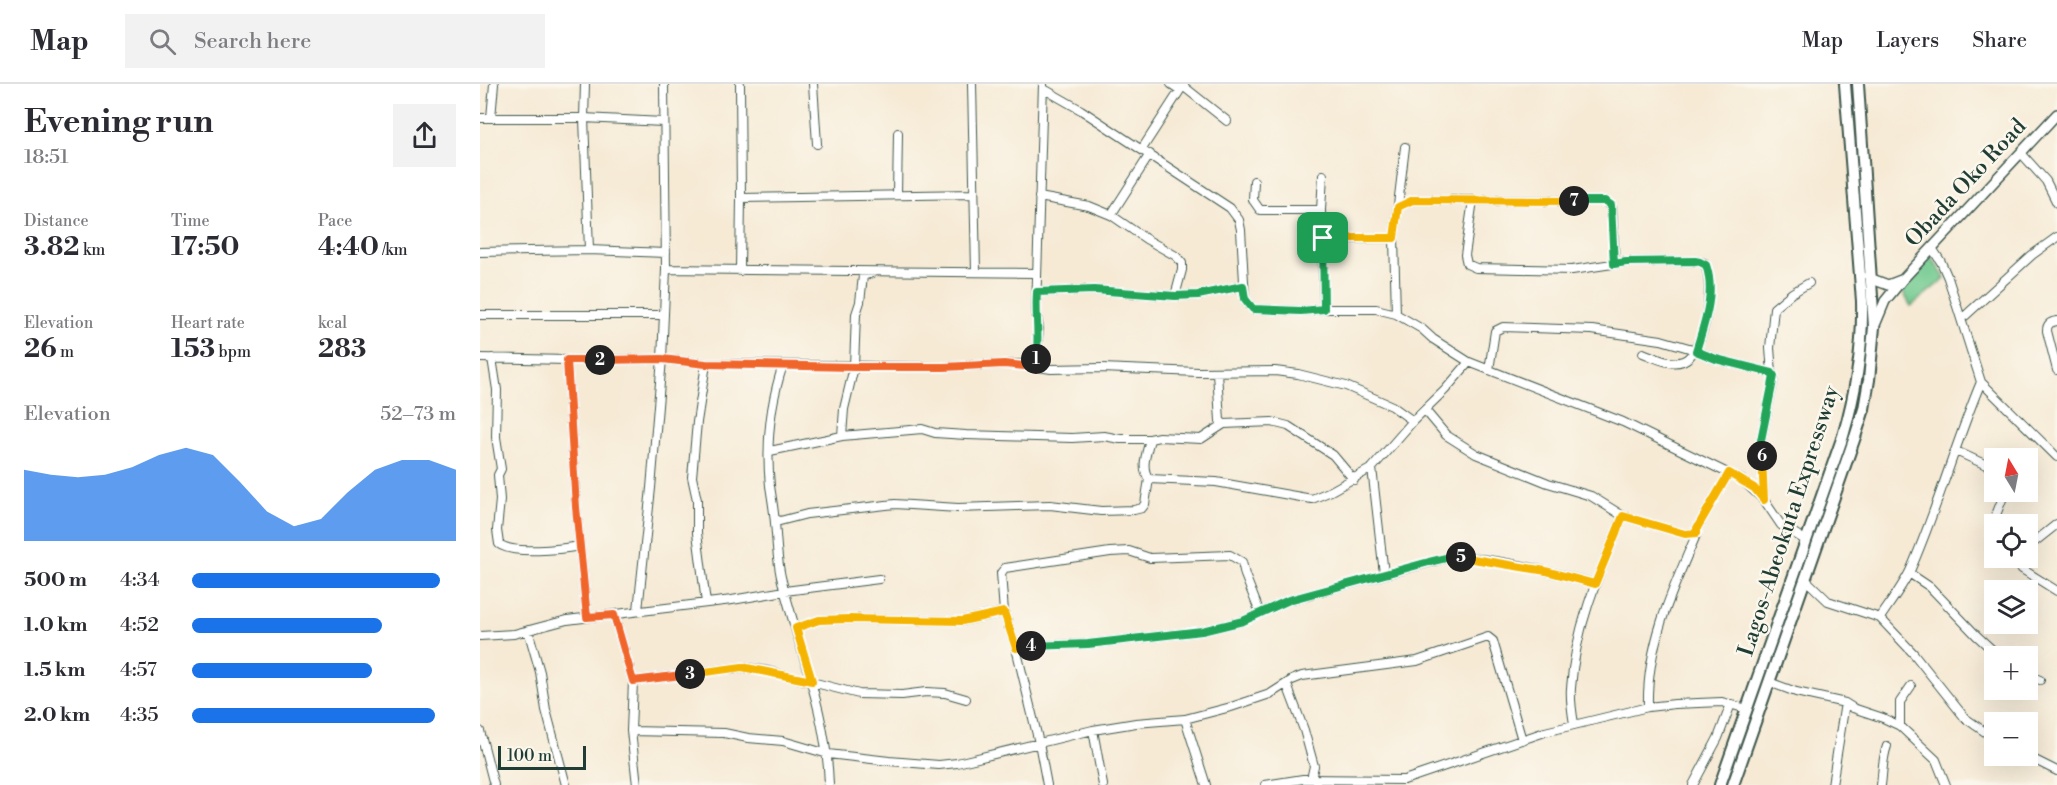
<!DOCTYPE html>
<meta charset="utf-8">
<style>
:root{--surface:#fff;--page:#f2f2f3;--text:#2b2b33;--muted:#7c7c81;--line:#e1e1e2;--accent:#1a73e8}
body{margin:0;font-family:"Libre Bodoni",serif;background:var(--page);color:var(--text);height:100vh;display:flex;flex-direction:column;font-size:22px;white-space:nowrap}
*{box-sizing:border-box;margin:0}
p{font-size:20px;color:var(--muted)}
.icon{flex:none;width:33px;height:33px;fill:none;stroke:currentColor;stroke-width:2;stroke-linecap:round;stroke-linejoin:round}
.map{position:relative;flex:1;overflow:hidden}
.sheet{display:flex;flex-direction:column;background:var(--surface);width:480px}
.sheet>*{flex:none}
.needle{width:39px;rotate:350deg}
.tools{position:absolute;left:1504px;top:364px;display:grid;gap:12px}
.tools a{display:grid;place-items:center;width:54px;height:54px;border-radius:0px;background:var(--surface);box-shadow:0 6px 24px #0002;font-size:30px}
.scale{position:absolute;left:18px;bottom:15px;width:88px;box-sizing:border-box;padding-left:6px;border:3px solid #1f3d34;border-top:0;font-size:16px;line-height:21px;white-space:nowrap;color:#1f3d34;-webkit-text-stroke:4px #fbf7ec;paint-order:stroke}
.pin{position:absolute;display:grid;place-items:center;width:51px;height:51px;color:#fff;margin:-26px;border-radius:12px;box-shadow:0 3px 9px #0006}
.km{position:absolute;width:30px;height:30px;margin:-15px;border-radius:50%;background:#222;color:#fff;font-size:16px;line-height:30px;text-align:center}
.round{display:grid;place-items:center;flex:none;width:63px;height:63px;border-radius:0px;background:var(--page)}
.summary{display:flex;align-items:center;justify-content:space-between;height:102px;padding:0 24px}
h1{font-size:33px;font-weight:700;line-height:45px}
.stats{display:grid;grid-template-columns:repeat(3,1fr);gap:9px;height:102px;padding:6px 24px}
.stats div{display:grid;align-content:center}
.stats b{font-size:26px;font-weight:700}
.stats small{font-size:16px;font-weight:400}
.stats p{font-size:16px}
.chart{height:168px;padding:12px 24px}
.chart p{display:flex;justify-content:space-between}
.chart svg{width:100%;height:108px;margin-top:6px;fill:var(--accent);opacity:.7}
ul{padding:0 24px;list-style:none;font-size:20px}
li{display:grid;grid-template-columns:96px 72px 1fr;align-items:center;height:45px}
li i{height:15px;border-radius:8px;background:var(--accent)}
header{display:flex;align-items:center;gap:36px;box-sizing:border-box;height:84px;padding:0 30px;background:var(--surface);border-bottom:2px solid var(--line)}
header strong{font-size:28px}
nav{display:flex;gap:33px;margin-inline-start:auto;font-size:21px}
.search{width:420px;height:54px;background:var(--page);display:flex;align-items:center;gap:15px;box-sizing:border-box;padding:0 21px;border-radius:0px;color:var(--muted);font-size:22px}
main{display:flex;flex:1;min-height:0}
.map>svg:first-child{display:block}
.green{fill:#72ca90;stroke:#488462;stroke-width:1.5}
.lines{fill:none;stroke-linecap:round;stroke-linejoin:round}
.minor-casing{stroke:#3f574c;stroke-width:10}
.major-casing{stroke:#3f574c;stroke-width:12}
.highway-casing{stroke:#3f574c;stroke-width:14}
.minor{stroke:#fff;stroke-width:8}
.major{stroke:#fff;stroke-width:9}
.highway{stroke:#fff;stroke-width:10}
.split-1-casing{stroke:#fff;stroke-width:12}
.split-2-casing{stroke:#fff;stroke-width:12}
.split-3-casing{stroke:#fff;stroke-width:12}
.split-4-casing{stroke:#fff;stroke-width:12}
.split-5-casing{stroke:#fff;stroke-width:12}
.split-6-casing{stroke:#fff;stroke-width:12}
.split-7-casing{stroke:#fff;stroke-width:12}
.split-8-casing{stroke:#fff;stroke-width:12}
.split-1{stroke:#22a559;stroke-width:8}
.split-2{stroke:#f0652b;stroke-width:8}
.split-3{stroke:#f0652b;stroke-width:8}
.split-4{stroke:#f5b400;stroke-width:8}
.split-5{stroke:#22a559;stroke-width:8}
.split-6{stroke:#f5b400;stroke-width:8}
.split-7{stroke:#22a559;stroke-width:8}
.split-8{stroke:#f5b400;stroke-width:8}
.labels{text-anchor:middle;dominant-baseline:central;stroke-width:5;stroke-linejoin:round;paint-order:stroke}
.street-label{font-size:22px;fill:#1f3d34;stroke:#fbf7ec}
</style>
<header>
<strong>Map</strong>
<div class="search"><svg class="icon" aria-label="search" viewBox="0 0 24 24"><circle cx="10" cy="10" r="6"/><path d="M15 15l6 6"/></svg>Search here</div>
<nav><a>Map</a><a>Layers</a><a>Share</a></nav>
</header>
<main>
<section class="sheet">
<div class="summary"><div><h1>Evening run</h1><p>18:51</p></div><a class="round"><svg class="icon" aria-label="share" viewBox="0 0 24 24"><path d="M12 15V3M7 8l5-5 5 5M5 13v7h14v-7"/></svg></a></div>
<div class="stats">
<div><p>Distance</p><b>3.82<small> km</small></b></div>
<div><p>Time</p><b>17:50</b></div>
<div><p>Pace</p><b>4:40<small> /km</small></b></div>
</div>
<div class="stats">
<div><p>Elevation</p><b>26<small> m</small></b></div>
<div><p>Heart rate</p><b>153<small> bpm</small></b></div>
<div><p>kcal</p><b>283</b></div>
</div>
<div class="chart"><p><span>Elevation</span>52–73 m</p>
<svg viewBox="0 0 160 44" preserveAspectRatio="none"><path d="M0 44V15L10 17L20 18L30 17L40 14L50 9L60 6L70 9L80 20L90 32L100 38L110 35L120 24L130 15L140 11L150 11L160 15V44z"/></svg>
</div>
<ul>
<li><b>500 m</b>4:34<i style="width:94%"></i></li>
<li><b>1.0 km</b>4:52<i style="width:72%"></i></li>
<li><b>1.5 km</b>4:57<i style="width:68%"></i></li>
<li><b>2.0 km</b>4:35<i style="width:92%"></i></li>
</ul>
</section>
<div class="map">
<svg width="1577" height="701" viewBox="0 0 1577 701">
<rect width="100%" height="100%" fill="#fbf7ec"/>
<filter id="ink" filterUnits="userSpaceOnUse"><feTurbulence type="fractalNoise" baseFrequency=".0167" numOctaves="2"/><feDisplacementMap in="SourceGraphic" scale="12" xChannelSelector="R" yChannelSelector="G"/><feConvolveMatrix kernelMatrix="1 2 1 2 8 2 1 2 1" color-interpolation-filters="sRGB"/></filter>
<filter id="wash" filterUnits="userSpaceOnUse"><feTurbulence type="fractalNoise" baseFrequency=".008" numOctaves="4" result="noise"/><feDisplacementMap in="SourceGraphic" scale="24" xChannelSelector="R" yChannelSelector="G"/><feGaussianBlur stdDeviation="1.35" result="paint"/><feColorMatrix in="noise" values="0 0 0 0 0 0 0 0 0 0 0 0 0 0 0 0 0 1.4 0 .05"/><feComposite in="paint" operator="in"/></filter>
<g filter="url(#wash)">
<rect width="100%" height="100%" fill="#f6ead5"/>
<path class="green" d="M1451,172L1465,194L1431,222L1420,203Z"/>
</g>
<g filter="url(#ink)">
<g class="lines">
<defs>
<path id="minor" d="M105,0L104,34L109,166
M184,0L186,185L182,275L226,280H256L464,283L524,280H540L571,285L622,284L718,288L795,287L818,290L866,302L912,322L933,337
M260,0L261,114L260,187
M333,0L337,60
M492,0L496,188
M691,0L700,6
M703,2L747,37
M564,5L601,26L750,124L759,136L761,146L765,215L773,225L821,227L844,225H896L916,230L942,245L953,255L989,278L1143,338L1262,396L1284,416L1301,441L1325,456
M0,34H104L183,38
M11,34L14,0
M662,65L704,0
M1541,69L1566,97L1577,119
M843,91L841,126L844,225
M774,97L773,116L780,126H841
M417,111L418,49
M559,113L609,122L631,131L666,155L696,172L702,179V186L695,212
M261,114L494,110
M993,116L985,171L987,180L996,184L1092,186L1146,178L1215,177L1224,179C1236,198 1225,269 1203,277C1190,282 1176,274 1163,269
M918,123L934,116L1125,117L1132,124L1135,180
M631,131L670,70
M843,155L914,154
M1452,164L1461,178L1468,194L1501,298L1577,373
M0,168L109,166L186,169
M186,185L557,189
M557,208L614,206L695,212L718,211L763,202
M916,230L914,154L925,63
M0,231H184
M1481,232H1485L1552,171L1577,153
M1577,237C1570,238 1567,240 1567,247L1577,286
M0,274L87,276
M12,274L17,306L16,353L21,385L18,391L20,416L17,446L19,460C34,471 82,465 100,462
M303,281C290,320 286,362 290,402C292,415 294,426 295,439C297,458 297,479 302,497C319,565 347,630 349,701
M555,283L559,245L556,226L563,0
M1009,286L1015,247L1023,243L1112,246L1181,256L1209,264L1236,275L1292,289L1294,294L1281,356L1284,415
M737,288L740,337L744,340L792,338L808,342L853,371L874,396
M1292,289L1290,264L1294,224L1312,209L1329,199
M945,326L966,351L996,370L1068,399L1111,412L1143,432L1205,450L1217,449V444L1249,389
M362,352L364,325L374,283L376,230L380,218L383,192L392,189
M670,355L679,353L721,355L744,340
M290,367L362,352L442,345L455,349L486,351L592,354L624,352L640,355H670C667,368 660,384 669,395L736,398L832,415L851,407L892,384L933,337L965,306L989,278
M1476,367L1515,385
M892,384L904,490
M1516,431L1525,408
M295,435L300,437L327,430L415,420L478,424L570,421L621,427L654,426L662,424L665,420L669,395
M1548,463L1577,440
M1537,474V480L1542,485L1577,507
M1429,489L1450,503L1496,551L1520,573
M1325,495L1348,517L1400,534L1434,570L1485,634L1515,655
M226,519L217,449V416L212,393L217,338L226,280
M134,531L153,597L151,647L157,701
M107,533L96,423L87,276L182,275L171,404L158,526
M1400,534C1410,519 1422,503 1430,487C1457,426 1475,360 1501,298
M316,544L339,536L368,535L482,537L524,528
M48,546L60,588L66,626L86,701
M0,552L34,550L87,536L252,516L305,507L399,495
M536,564L540,562L608,560L722,547L763,537L809,516L970,473C1019,474 1068,487 1115,500
M1548,591L1560,596
M153,597L262,583L288,587L379,610L422,611L446,608L465,609L486,615
M1289,598L1316,608L1365,619L1352,701
M807,601L824,646L834,682L831,695
M1365,619L1373,624L1403,634L1420,642L1456,676L1466,701
M1168,623C1166,562 1193,504 1217,449
M705,635L726,701
M1094,640C1092,628 1090,616 1091,604C1095,543 1120,487 1143,432
M1420,642V618L1431,602
M613,646L623,701
M0,647L14,701
M151,647L244,649L268,654L303,657L348,670L409,677L459,681L477,679L613,646L656,639L705,635L751,623L790,610L812,596L822,592L937,577L1008,553L1013,557L1042,656
M1547,672L1577,687
M567,701L559,659L536,564L524,528L521,489L525,484L630,468L649,467L670,474L750,471L762,478L765,491L780,529
M785,701L823,695L924,696L1065,648L1168,623L1195,620L1242,618L1267,625
M1213,701L1238,654L1251,620
M1401,701C1403,687 1402,676 1407,662"/>
<path id="major" d="M1392,195L1408,201L1421,196
M1395,241L1405,217L1423,195L1577,30"/>
<path id="highway" d="M1240,701L1363,352C1376,308 1383,263 1382,217L1365,0
M1253,701L1375,353L1384,325L1389,296L1394,243L1378,0"/>
</defs>
<use href="#minor" class="minor-casing"/>
<use href="#major" class="major-casing"/>
<use href="#highway" class="highway-casing"/>
<use href="#minor" class="minor"/>
<use href="#major" class="major"/>
<use href="#highway" class="highway"/>
</g>
</g>
<g class="lines" filter="url(#ink)">
<defs>
<path id="split-1" d="M556,275C560,252 555,231 557,208L614,206L695,212L718,211L763,202L765,215L773,225L821,227L844,225L843,154"/>
<path id="split-2" d="M120,276L182,275L226,280L374,283H464L524,280L555,283L556,275"/>
<path id="split-3" d="M120,276H87L96,423L107,533L134,531L153,597L210,590"/>
<path id="split-4" d="M210,590L262,583L332,597L316,544L339,536L368,535L482,537L524,528L536,564L551,562"/>
<path id="split-5" d="M551,562L608,560L722,547L763,537L809,516L949,478L970,473H981"/>
<path id="split-6" d="M981,473L1066,487L1115,500L1143,432L1205,450L1217,449V444L1249,389L1274,404L1284,416L1282,372"/>
<path id="split-7" d="M1094,117H1125L1131,121L1134,180L1146,178L1215,177L1220,178L1226,181C1236,210 1224,240 1216,267L1236,275L1292,289L1294,292L1281,356L1282,372"/>
<path id="split-8" d="M843,154H914L918,123L933,116L1094,117"/>
</defs>
<use href="#split-1" class="split-1-casing"/>
<use href="#split-2" class="split-2-casing"/>
<use href="#split-3" class="split-3-casing"/>
<use href="#split-4" class="split-4-casing"/>
<use href="#split-5" class="split-5-casing"/>
<use href="#split-6" class="split-6-casing"/>
<use href="#split-7" class="split-7-casing"/>
<use href="#split-8" class="split-8-casing"/>
<use href="#split-1" class="split-1"/>
<use href="#split-2" class="split-2"/>
<use href="#split-3" class="split-3"/>
<use href="#split-4" class="split-4"/>
<use href="#split-5" class="split-5"/>
<use href="#split-6" class="split-6"/>
<use href="#split-7" class="split-7"/>
<use href="#split-8" class="split-8"/>
</g>
<g class="labels">
<g class="street-label">
<text transform="translate(1486 99) rotate(-47)">Obada Oko Road</text>
<text transform="translate(1309 437) rotate(-72)">Lagos-Abeokuta Expressway</text>
</g>
</g>
</svg>
<div class="tools">
<a><svg class="needle" viewBox="-14 -14 28 28"><path d="M0-13l5 13h-10z" fill="#e53935"/><path d="M0 13l5-13h-10z" fill="#7c7c81"/></svg></a>
<a><svg class="icon" aria-label="locate" viewBox="0 0 24 24"><circle cx="12" cy="12" r="6"/><path d="M12 2v4M12 18v4M2 12h4M18 12h4"/></svg></a>
<a><svg class="icon" aria-label="layers" viewBox="0 0 24 24"><path d="M12 4l9 5-9 5-9-5zM3 14l9 5 9-5"/></svg></a>
<a>+</a>
<a>−</a>
</div>
<div class="scale">100 m</div>
<div class="pin" style="left:843px;top:154px;background:#1e9e55"><svg class="icon" aria-label="arrive" viewBox="0 0 24 24"><path d="M6 21V4h12l-3 4 3 4H6"/></svg></div>
<b class="km" style="left:556px;top:275px">1</b>
<b class="km" style="left:120px;top:276px">2</b>
<b class="km" style="left:210px;top:590px">3</b>
<b class="km" style="left:551px;top:562px">4</b>
<b class="km" style="left:981px;top:473px">5</b>
<b class="km" style="left:1282px;top:372px">6</b>
<b class="km" style="left:1094px;top:117px">7</b>
</div>
</main>
